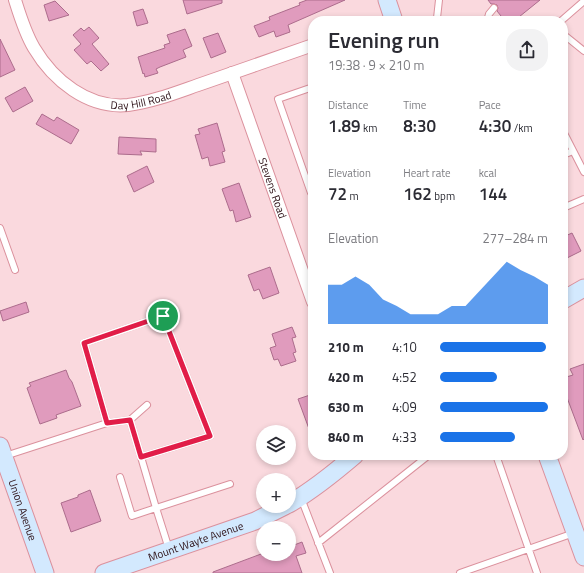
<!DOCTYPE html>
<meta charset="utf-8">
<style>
:root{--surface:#fff;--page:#f2f2f3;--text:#2b2b33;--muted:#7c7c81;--accent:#1a73e8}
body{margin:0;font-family:"Titillium Web",sans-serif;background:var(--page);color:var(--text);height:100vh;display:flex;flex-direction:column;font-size:15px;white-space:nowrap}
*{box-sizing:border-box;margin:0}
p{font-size:13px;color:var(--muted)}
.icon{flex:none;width:22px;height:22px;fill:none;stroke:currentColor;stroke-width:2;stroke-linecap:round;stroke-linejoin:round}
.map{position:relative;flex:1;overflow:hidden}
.panel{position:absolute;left:308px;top:16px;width:260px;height:444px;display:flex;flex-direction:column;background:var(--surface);border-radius:16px;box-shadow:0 2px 6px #0003}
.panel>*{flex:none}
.fabs{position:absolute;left:256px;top:425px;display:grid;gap:8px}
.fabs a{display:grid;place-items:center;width:40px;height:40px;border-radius:50%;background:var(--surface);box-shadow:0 2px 6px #0003;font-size:20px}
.pin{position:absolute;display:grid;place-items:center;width:34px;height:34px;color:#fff;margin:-17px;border:2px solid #fff;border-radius:50%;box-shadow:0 1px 4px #0007}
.round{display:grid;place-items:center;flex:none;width:42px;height:42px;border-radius:16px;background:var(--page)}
.headline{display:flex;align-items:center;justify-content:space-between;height:68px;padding:0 20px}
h1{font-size:22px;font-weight:600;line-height:30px}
.stats{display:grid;grid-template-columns:repeat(3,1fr);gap:6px;height:68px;padding:4px 20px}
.stats div{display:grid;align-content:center}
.stats b{font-size:17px;font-weight:600}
.stats small{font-size:11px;font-weight:400}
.stats p{font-size:11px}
.chart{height:112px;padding:8px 20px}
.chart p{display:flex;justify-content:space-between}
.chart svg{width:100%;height:72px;margin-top:4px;fill:var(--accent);opacity:.7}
ul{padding:0 20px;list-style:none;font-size:13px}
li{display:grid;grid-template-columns:64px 48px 1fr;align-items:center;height:30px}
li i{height:10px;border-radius:5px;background:var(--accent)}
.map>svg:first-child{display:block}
.building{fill:#e09bbd;stroke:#ac6c8c}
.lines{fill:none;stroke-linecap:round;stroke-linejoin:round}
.lane-casing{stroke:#db919d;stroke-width:8}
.street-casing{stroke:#db919d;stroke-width:14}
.secondary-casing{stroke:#db919d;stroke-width:19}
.lane{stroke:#fff;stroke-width:6}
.street{stroke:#fff;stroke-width:12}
.secondary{stroke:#d3e9fe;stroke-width:17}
.route-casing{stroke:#fff;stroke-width:8}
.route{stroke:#e11d48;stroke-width:5}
.labels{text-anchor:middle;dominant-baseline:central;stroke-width:4;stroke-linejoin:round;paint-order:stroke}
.street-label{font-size:11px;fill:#2c1016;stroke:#fff}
</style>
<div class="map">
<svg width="584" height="573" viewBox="0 0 584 573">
<rect width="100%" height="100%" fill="#fad9de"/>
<path class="building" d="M183,0H222V3L187,14Z
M307,0H345L288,25L290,32L276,37L274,31L259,37L254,26L270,20L269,17L300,5L299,3Z
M488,0H540L514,21H505L497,11L498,8L497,5L494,4H491Z
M55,1L69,15L49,21L44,5Z
M143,9L148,23L137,26L133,12Z
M89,27L99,38L92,44L109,64L101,71L91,61L87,64L74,50L81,44L73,35L81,28L84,31Z
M185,29L192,46L183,50L186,57L160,67L156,69L158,73L145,77L144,73L143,74L138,57L165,48L164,45L170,43L167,35Z
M218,33L226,52L211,58L203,38Z
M0,39L15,70L0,77Z
M25,87L33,101L13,112L5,98Z
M42,114L54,121L57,117L79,130L71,144L36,124Z
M217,123L225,151L222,152L225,162L210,166L208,157L202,159L195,135L200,134L198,129Z
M119,137L156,139V152L140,151L142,155L118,154Z
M147,166L154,182L134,192L127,176Z
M239,183L251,217L236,222L233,210L230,211L222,189Z
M572,233L581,251L563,260V237Z
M270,267L279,293L263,299L259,289L254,291L248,275Z
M26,302L29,312L3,321L0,311Z
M292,327L296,337L292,338L296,352L293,353L296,361L281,366L278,359L274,360L270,348L276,346L272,334Z
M584,364V439L583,440L563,387V378L573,375L570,369Z
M66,370L69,378L72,382L81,406L56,415L57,418L40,424L27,388L31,386L29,383Z
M313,394V436L312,437L298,399Z
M90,490L101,521L71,532L61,503L78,497V495Z
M302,542L306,553L296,556L302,573H213V572L261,554H289V547Z"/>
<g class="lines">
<defs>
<path id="lane" d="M433,21L437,18L439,0
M487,21L489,14L494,8
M561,21L584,1
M563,34L584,51
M313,87L278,99L311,193H313
M563,131L584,172
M563,155L573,151
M563,208L584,199
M0,228L15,270
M130,420L147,405
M107,423L130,420L141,457
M496,455L537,573
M5,456L107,423L84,343L163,316L210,436L141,457L156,508L132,516L120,477
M301,498L330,573
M318,543L429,455
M169,549L156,508L230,484
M460,573L574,533"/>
<g id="street">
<path id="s1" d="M15,0C20,16 25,33 34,48C53,80 88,109 128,105C152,102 175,93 198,85C236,72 275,58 313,45"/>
<path id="s2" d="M232,73L313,302"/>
</g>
<g id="secondary">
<path d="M387,0L394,21"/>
<path d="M563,300L584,288"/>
<path id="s3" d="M0,446L45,573"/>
<path d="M547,455L584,557"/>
<path d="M289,504C313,490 334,473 355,455"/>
<path id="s4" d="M104,573L255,521L285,506"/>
</g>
</defs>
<use href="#lane" class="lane-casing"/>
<use href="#street" class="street-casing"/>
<use href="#secondary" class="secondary-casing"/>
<use href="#lane" class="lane"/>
<use href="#street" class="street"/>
<use href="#secondary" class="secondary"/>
</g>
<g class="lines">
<defs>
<path id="route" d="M163,316L210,436L141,457L130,420L107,423L84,343Z"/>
</defs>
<use href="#route" class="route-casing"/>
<use href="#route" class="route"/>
</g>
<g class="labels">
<g class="street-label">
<text stroke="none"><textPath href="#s1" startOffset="181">Day Hill Road</textPath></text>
<text stroke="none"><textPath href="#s2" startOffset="122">Stevens Road</textPath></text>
<text stroke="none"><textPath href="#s3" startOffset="68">Union Avenue</textPath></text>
<text stroke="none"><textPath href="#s4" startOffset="97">Mount Wayte Avenue</textPath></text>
</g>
</g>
</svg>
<div class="fabs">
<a><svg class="icon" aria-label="layers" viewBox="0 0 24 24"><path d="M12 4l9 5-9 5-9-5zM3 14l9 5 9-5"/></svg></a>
<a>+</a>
<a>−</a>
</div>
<div class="pin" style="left:163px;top:316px;background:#1e9e55"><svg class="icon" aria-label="arrive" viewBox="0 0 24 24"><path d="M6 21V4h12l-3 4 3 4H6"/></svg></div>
<section class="panel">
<div class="headline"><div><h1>Evening run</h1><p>19:38 · 9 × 210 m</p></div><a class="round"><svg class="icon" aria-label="share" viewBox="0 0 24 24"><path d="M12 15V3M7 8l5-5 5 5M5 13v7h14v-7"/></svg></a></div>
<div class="stats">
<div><p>Distance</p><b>1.89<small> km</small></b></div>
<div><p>Time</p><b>8:30</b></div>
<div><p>Pace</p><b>4:30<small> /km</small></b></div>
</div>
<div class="stats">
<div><p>Elevation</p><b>72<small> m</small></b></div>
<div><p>Heart rate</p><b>162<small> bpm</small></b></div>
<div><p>kcal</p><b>144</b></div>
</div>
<div class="chart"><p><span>Elevation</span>277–284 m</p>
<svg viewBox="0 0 160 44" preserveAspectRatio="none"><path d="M0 44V20L10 20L20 15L30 20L40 29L50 33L60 38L70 38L80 38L90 33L100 33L110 24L120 15L130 6L140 11L150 15L160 20V44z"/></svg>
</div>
<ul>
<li><b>210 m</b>4:10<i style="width:98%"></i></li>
<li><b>420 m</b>4:52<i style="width:53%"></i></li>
<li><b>630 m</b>4:09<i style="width:100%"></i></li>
<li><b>840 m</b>4:33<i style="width:69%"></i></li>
</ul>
</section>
</div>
